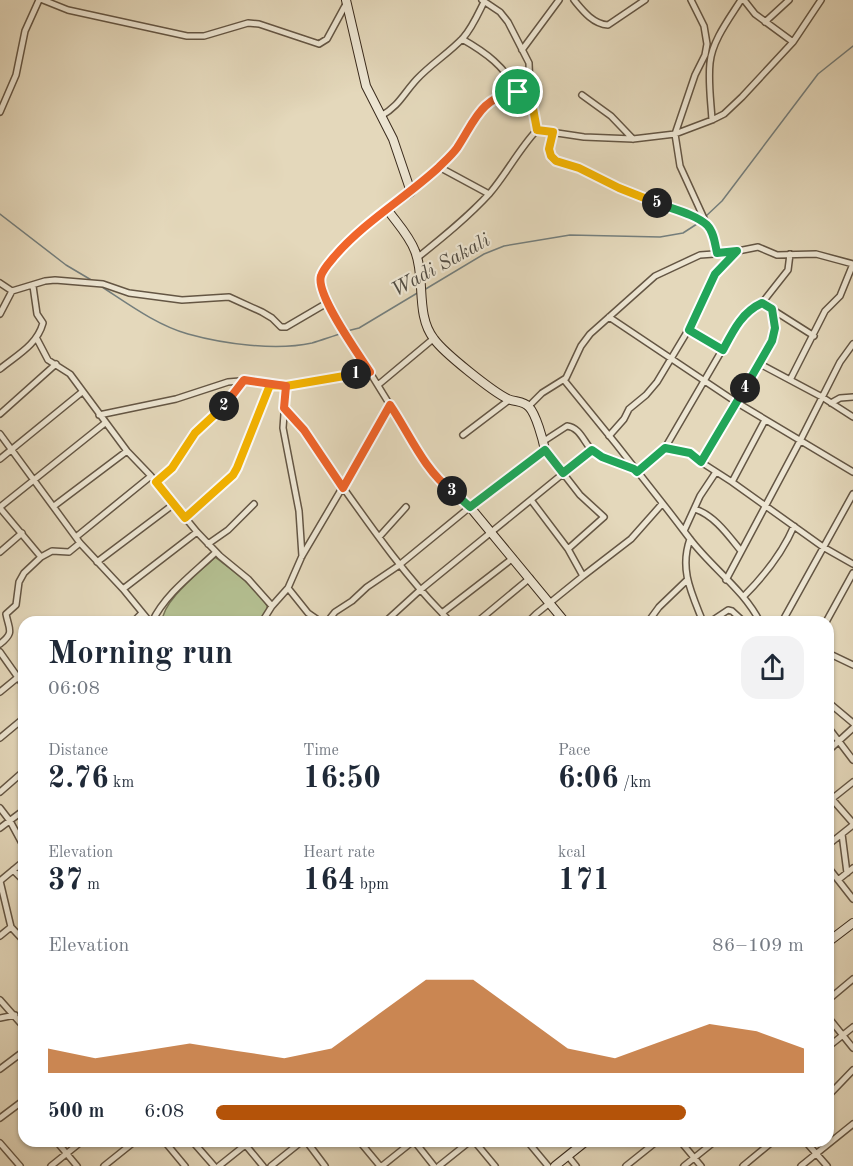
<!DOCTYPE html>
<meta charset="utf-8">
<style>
:root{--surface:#fff;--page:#f2f2f3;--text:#1f2937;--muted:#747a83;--accent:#b45309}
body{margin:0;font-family:"Old Standard TT",serif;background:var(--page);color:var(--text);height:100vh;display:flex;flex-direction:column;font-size:22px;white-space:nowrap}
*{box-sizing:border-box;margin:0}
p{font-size:20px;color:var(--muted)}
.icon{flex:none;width:33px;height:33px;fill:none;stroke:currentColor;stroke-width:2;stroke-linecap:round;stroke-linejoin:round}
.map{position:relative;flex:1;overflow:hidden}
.details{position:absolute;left:18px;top:616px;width:816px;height:531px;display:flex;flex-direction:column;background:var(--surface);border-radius:18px;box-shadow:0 2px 4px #0004}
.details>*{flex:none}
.pin{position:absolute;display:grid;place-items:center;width:51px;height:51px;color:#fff;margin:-26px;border:3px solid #fff;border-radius:50%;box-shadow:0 2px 6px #0007}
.km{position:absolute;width:30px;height:30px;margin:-15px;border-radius:50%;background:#222;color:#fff;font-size:16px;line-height:30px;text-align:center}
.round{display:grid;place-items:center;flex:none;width:63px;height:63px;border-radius:18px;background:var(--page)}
.head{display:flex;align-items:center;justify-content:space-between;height:102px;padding:0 30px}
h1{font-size:33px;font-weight:700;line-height:45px}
.metrics{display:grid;grid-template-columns:repeat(3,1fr);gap:9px;height:102px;padding:6px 30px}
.metrics div{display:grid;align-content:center}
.metrics b{font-size:30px;font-weight:700}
.metrics small{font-size:16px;font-weight:400}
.metrics p{font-size:16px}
.chart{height:168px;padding:12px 30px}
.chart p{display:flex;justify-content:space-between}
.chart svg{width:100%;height:108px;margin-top:6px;fill:var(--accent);opacity:.7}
ul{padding:0 30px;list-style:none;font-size:20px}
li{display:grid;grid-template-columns:96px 72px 1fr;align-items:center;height:45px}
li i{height:15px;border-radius:8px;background:var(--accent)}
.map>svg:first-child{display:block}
.green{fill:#b4bf91;stroke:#767456;stroke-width:1.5}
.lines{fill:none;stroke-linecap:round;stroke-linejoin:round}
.stream{stroke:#747e7c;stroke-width:1.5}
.street-casing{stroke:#645644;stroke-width:8}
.secondary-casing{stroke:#392a1c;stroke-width:10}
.street{stroke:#ede6d3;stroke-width:5}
.secondary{stroke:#ede6d3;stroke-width:8}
.split-1-casing{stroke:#fff;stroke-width:12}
.split-2-casing{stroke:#fff;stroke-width:12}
.split-3-casing{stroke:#fff;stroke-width:12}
.split-4-casing{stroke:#fff;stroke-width:12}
.split-5-casing{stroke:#fff;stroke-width:12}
.split-6-casing{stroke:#fff;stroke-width:12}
.split-1{stroke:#f0652b;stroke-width:8}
.split-2{stroke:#f5b400;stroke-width:8}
.split-3{stroke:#f0652b;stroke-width:8}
.split-4{stroke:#22a559;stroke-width:8}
.split-5{stroke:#22a559;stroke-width:8}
.split-6{stroke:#f5b400;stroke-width:8}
.labels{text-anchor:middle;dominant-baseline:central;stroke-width:4.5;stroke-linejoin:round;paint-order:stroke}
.water-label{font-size:20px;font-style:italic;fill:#524d44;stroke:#ede6d3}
</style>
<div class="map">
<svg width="853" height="1166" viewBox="0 0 853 1166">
<rect width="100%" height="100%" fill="#e4d8bb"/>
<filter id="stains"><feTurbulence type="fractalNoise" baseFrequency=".00333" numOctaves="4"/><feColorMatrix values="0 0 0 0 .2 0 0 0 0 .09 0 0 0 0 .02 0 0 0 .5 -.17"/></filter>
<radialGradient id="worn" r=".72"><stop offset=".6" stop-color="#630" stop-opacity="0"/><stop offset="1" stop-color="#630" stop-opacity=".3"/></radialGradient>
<path class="green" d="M215,557C229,568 260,590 267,606C269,612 263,618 260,622H162C163,600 199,573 215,557Z"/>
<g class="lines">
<path class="stream" d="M0,214L66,265L93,281
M705,217L722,201L818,74L853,46
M99,285C127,303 156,325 188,334C224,344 276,351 312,343C322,340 333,336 343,333
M424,290L484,254L504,246L570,235L660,237L683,233L700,222
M347,331L359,328L419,292"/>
<defs>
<path id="street" d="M43,0L68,10L187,36H204L248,23L259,24L319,44L327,39L346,4
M482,0L500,12L508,22L529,63L530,92L537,130
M574,0C583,11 593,24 608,25L645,0
M691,0L704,26L707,44L705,55L695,75L675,134L680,166L707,225
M744,0L755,14L793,42
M765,22L789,0
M462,39C485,52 506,67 517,92
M522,50L559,0
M582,95L611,116L633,139
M0,112L16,75L25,31L39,0
M381,116C400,105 403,94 417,79C431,64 449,53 463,38C472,28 478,14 484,2
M712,120C711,102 708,82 710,63C712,41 729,19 741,0
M537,130L584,137L633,139L675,134L712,120L724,114L742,97L793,42L821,0
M553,132L549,149L551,156L557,161L580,168L619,188L694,218L707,225L711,231L717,253
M439,167L489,194
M411,192L456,149L472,120L488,103L507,93L530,92
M417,258C442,238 468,217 490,193C507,173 519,149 537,130
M0,283L12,291L45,281L55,280L103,284L129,293L182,300L229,297L262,312L272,318L281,327H286L327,303
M762,303L814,336
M0,314L12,291
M609,317L736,402L853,472
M689,330L723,350
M37,339L48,360L70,374L127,451L151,476L197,532L220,556L248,579L272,606
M760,364L822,397L853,417
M0,369C17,355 37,345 43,323L37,314L33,286
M564,380C607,432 649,485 690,539C712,568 744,590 760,622
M378,385L433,339
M286,386L283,428L299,511L302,556
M831,403L840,398L853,397
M529,406L542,393L566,378L581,346L590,334L655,276L700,255L728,253L758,247L777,255L816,254L853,264L840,296L825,311L790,380
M284,408C308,429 324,460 342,486C374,531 404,574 442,613L513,558
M0,414L56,364
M99,415L176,399L228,382L252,380L270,385L286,386L370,372
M0,434L80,543L123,589L150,622
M463,435L509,400
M609,436L624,419L629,409L646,395L657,382L696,317L715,274L735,253
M544,441L567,426C582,428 584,445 595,453C606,460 620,464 632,468
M665,448L694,455L704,464L732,482L823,547L853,564
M545,450L580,495L604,517L568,549
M0,459L82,392
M701,462L766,353L775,328L772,309
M637,472L665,448L739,321L750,309L762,303L773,289L788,270L790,254
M156,482L172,468L195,433L223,407L244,380
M732,482L765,420
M54,506L127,451
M0,507L105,423
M0,508L41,557
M695,509C715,516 728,535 741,551
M185,518L233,475L237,468L270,385
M684,531L700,496L716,472
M76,537L151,476
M379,537L406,507
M690,539C679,570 692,594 703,622
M208,544L228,530L254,504
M0,552L22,533
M97,562L174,504
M583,576L631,539L662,504
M726,580L800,441L840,362L853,344
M288,588L308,613L321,622
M123,589L197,532
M744,596C765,575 782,554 794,526
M442,613L450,622
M133,622L142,613
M152,622C165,594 194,573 216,552
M262,622L272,606L288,588L302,556L391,405
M327,622L335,612L352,601L367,587L398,566L470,507L439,480L419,452L327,303C324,295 318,285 321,276C328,254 369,223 387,209
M385,622L419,591L592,450
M477,622L530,578
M528,622L536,614L583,576L568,549L531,500
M552,622L560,616
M648,622L659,607L686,581
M710,622L728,610L732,611L744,622
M782,622L853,494
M826,622L853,573
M0,644C15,632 9,630 6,614L16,605L19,582L24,573L41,557L52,551L69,552L80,543
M0,652L24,686
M828,653L853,665
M0,692L17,678
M828,702L853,723
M828,727L853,760
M0,738L24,718
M828,751L853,728
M0,792L24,771
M832,799L853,823
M828,802L853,782
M0,808L10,821L24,847
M0,828L24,810
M842,834L847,873
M828,845L853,825
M828,867L853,899
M13,870L24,881
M838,880L853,868
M0,881L24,861
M11,927L24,941
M0,936L11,927L0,881
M0,1000L24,1027
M828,1000L853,979
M828,1017L853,1048
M0,1018L15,1015
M828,1047L853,1027
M0,1069L24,1051
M828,1096L853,1070
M0,1118L24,1100
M57,1142L77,1166
M165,1142L185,1166
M193,1142L214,1166
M243,1142L263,1166
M307,1142L325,1166
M360,1142L380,1166
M415,1142L434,1166
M475,1142L495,1166
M528,1142L548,1166
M681,1142L701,1166
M806,1142L827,1166
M0,1143L20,1166
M568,1156L576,1166
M51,1166L81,1142
M104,1166L134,1142
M219,1166L249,1142
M271,1166L301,1142
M382,1166L412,1142
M439,1166L469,1142
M626,1166L656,1142
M684,1166L714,1142
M743,1166L772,1142
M801,1166L853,1124"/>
<path id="secondary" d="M346,0L366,86L393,139L411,192L387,209C396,222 409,235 415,251C426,278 415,315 434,339C444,353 493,392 508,399C515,402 524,401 529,407C536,414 543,440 545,450L470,507L565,622
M828,942L853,923
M555,1166L585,1142"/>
</defs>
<use href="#street" class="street-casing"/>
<use href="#secondary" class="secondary-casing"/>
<use href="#street" class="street"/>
<use href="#secondary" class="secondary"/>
</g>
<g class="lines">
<defs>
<path id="split-1" d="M356,374L370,372C359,355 315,294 321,276C323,269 330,262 334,257C364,222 404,199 438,168C444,162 452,155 457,148C475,121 480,97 518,92"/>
<path id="split-2" d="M224,406L195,433L172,468L156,482L185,518L233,475L237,468L270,385L286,386L356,374"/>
<path id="split-3" d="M224,406L244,380L286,386L284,408L304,430L343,488L390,405C409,433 424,470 452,491"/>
<path id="split-4" d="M452,491L470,507L545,450L563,473L592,450L602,457L634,469L637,472L665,448L690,453L701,462L745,388"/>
<path id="split-5" d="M657,203C672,209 695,214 707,225C714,232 715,244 717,253L737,251L715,274L689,330L723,350C733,331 742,312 762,303L772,309L775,328L772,341L745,388"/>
<path id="split-6" d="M518,92H530L537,130L553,132L549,149L551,156L556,161L579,168L619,188L657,203"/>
</defs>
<use href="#split-1" class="split-1-casing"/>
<use href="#split-2" class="split-2-casing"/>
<use href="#split-3" class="split-3-casing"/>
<use href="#split-4" class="split-4-casing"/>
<use href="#split-5" class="split-5-casing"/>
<use href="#split-6" class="split-6-casing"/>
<use href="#split-1" class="split-1"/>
<use href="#split-2" class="split-2"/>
<use href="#split-3" class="split-3"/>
<use href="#split-4" class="split-4"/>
<use href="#split-5" class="split-5"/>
<use href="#split-6" class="split-6"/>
</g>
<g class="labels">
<g class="water-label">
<text transform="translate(441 266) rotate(-29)">Wadi Sakali</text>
</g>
</g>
<rect width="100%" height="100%" filter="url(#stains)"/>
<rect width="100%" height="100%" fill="url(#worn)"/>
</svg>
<div class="pin" style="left:518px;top:92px;background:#1e9e55"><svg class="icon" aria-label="arrive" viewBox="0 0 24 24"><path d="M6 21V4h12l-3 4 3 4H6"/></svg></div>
<b class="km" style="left:356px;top:374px">1</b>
<b class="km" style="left:224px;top:406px">2</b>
<b class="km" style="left:452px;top:491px">3</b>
<b class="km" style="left:745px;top:388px">4</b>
<b class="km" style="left:657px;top:203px">5</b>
<section class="details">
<div class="head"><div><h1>Morning run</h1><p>06:08</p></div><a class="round"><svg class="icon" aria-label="share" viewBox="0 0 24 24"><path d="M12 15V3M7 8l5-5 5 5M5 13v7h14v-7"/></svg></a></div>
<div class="metrics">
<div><p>Distance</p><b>2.76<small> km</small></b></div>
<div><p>Time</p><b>16:50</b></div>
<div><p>Pace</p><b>6:06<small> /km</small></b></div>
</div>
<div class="metrics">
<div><p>Elevation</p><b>37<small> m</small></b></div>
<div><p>Heart rate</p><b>164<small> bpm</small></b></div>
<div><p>kcal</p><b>171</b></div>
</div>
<div class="chart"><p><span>Elevation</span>86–109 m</p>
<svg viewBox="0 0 160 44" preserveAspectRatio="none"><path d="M0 44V34L10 38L20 35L30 32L40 35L50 38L60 34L70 20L80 6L90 6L100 20L110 34L120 38L130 31L140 24L150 27L160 34V44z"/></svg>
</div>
<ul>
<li><b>500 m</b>6:08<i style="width:80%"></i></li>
</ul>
</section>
</div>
